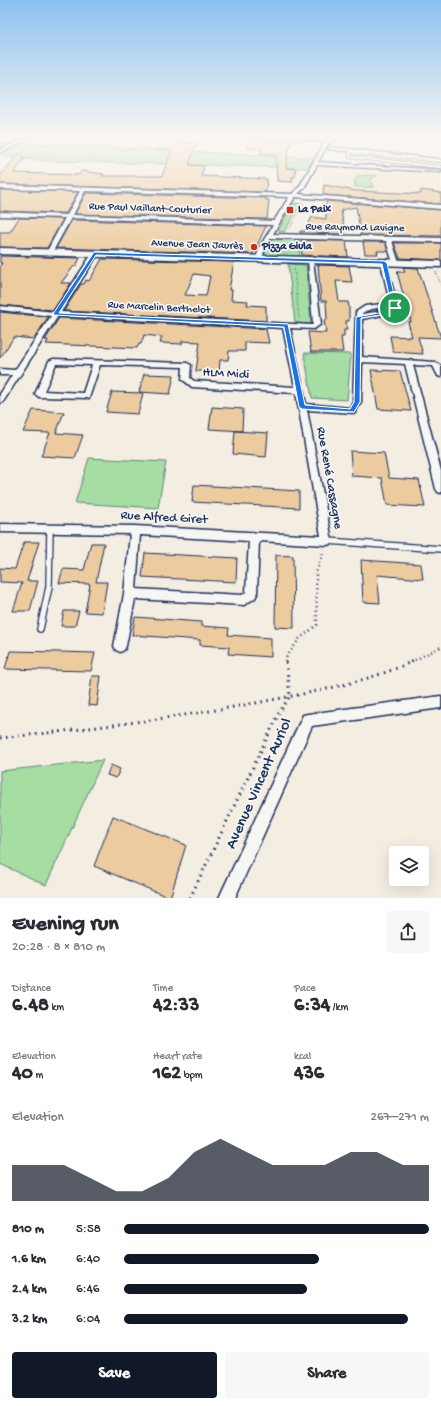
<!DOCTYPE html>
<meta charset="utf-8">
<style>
:root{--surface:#fff;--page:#f7f7f7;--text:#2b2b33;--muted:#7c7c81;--accent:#111827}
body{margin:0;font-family:"Gochi Hand",sans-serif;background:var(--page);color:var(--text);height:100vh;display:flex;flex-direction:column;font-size:15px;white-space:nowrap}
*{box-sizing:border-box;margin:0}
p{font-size:13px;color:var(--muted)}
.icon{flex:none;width:22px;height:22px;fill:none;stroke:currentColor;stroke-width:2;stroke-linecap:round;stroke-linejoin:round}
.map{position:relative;height:898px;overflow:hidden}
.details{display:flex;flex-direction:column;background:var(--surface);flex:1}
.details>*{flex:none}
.tools{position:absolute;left:389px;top:846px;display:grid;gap:8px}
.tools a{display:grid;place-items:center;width:40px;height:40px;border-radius:4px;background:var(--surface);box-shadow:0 4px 16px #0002;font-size:20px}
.pin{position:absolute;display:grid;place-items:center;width:34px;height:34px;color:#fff;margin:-17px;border:2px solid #fff;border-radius:50%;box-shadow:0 1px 4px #0007}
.round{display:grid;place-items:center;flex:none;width:42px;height:42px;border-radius:4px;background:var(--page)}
.summary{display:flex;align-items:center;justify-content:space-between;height:68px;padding:0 12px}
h1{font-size:22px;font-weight:700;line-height:30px}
.figures{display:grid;grid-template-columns:repeat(3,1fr);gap:6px;height:68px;padding:4px 12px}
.figures div{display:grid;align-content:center}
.figures b{font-size:20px;font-weight:700}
.figures small{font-size:11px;font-weight:400}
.figures p{font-size:11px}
.chart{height:112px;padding:8px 12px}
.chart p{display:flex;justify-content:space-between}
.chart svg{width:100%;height:72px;margin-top:4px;fill:var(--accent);opacity:.7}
.cta{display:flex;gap:8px;margin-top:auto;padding:8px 12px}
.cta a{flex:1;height:46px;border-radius:4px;background:var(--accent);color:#fff;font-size:16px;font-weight:700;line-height:46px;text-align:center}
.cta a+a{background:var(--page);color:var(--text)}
ul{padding:0 12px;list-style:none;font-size:13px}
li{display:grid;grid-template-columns:64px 48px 1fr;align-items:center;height:30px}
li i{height:10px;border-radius:5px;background:var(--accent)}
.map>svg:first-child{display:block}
.built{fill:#f2e3cd}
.green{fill:#a5dda2;stroke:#608680}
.building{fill:#eccb9e;stroke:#1b2f5e;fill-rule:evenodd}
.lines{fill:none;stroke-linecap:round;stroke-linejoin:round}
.lane-far1-casing{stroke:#1b2f5e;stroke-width:4}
.lane-casing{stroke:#1b2f5e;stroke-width:8}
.street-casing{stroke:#1b2f5e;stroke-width:3}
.secondary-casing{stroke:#1b2f5e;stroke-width:3}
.path-far3{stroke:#1b2f5e;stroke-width:1;stroke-dasharray:0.5 1.5;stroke-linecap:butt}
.path-far2{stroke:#1b2f5e;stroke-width:1.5;stroke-dasharray:0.5 2;stroke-linecap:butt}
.path-far1{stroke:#1b2f5e;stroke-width:2.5;stroke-dasharray:1 3.5;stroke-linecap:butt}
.path{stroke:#1b2f5e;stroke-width:3;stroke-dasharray:1.5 4.5;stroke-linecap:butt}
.lane-far1{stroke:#f6f6f2;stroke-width:2.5}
.lane{stroke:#f6f6f2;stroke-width:5.5}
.street{fill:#f6f6f2;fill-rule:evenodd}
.secondary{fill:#f6f6f2;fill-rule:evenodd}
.route{fill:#1a73e8;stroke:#fff;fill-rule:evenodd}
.poi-dot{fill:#c8321e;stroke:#f6f6f2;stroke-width:1.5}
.labels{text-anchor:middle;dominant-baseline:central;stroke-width:3.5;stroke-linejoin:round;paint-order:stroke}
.far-street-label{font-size:11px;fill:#1b2f5e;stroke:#f6f6f2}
.far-poi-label{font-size:11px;font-weight:bold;fill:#1b2f5e;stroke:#f6f6f2;text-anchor:start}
.street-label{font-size:13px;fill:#1b2f5e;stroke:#f6f6f2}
.near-street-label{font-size:16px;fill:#1b2f5e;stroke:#f6f6f2}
</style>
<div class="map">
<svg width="441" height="898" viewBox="0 0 441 898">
<rect width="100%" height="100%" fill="#f4ede1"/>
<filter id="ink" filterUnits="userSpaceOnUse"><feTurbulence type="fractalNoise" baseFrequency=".025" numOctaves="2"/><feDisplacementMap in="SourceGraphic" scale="8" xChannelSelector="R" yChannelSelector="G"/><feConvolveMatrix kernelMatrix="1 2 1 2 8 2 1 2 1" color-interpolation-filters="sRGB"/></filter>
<g filter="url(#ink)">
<path class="built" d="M358,137H441V146Z
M334,167L441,174V203L321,194L323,171L333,172Z"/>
<path class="green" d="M23,143L314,158L308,168L51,161L7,157L5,153Z
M373,175L377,176L371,179L373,187H355V180L358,176Z
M294,203L301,204L284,232L278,231Z
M269,237H298L300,256L264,255V246Z
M288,264L306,265L311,324L295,323Z
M304,353L351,354L347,400L312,398Z
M89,458L166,462L158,508L75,503Z
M103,760L46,885L0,864V771Z"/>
<path class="building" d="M0,137H23L0,148Z
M164,137H177L174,142L196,143L189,165L204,166L201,176L267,179L266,192L0,184V174H2L19,153L25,158L14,173L78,175L82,171L104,174L102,176H162L172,150H156Z
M251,139L292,141L288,152L286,168L296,169L295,177H292L293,182L277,181L276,154H260L261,149L248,148Z
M324,185L356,191L421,194V190L441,193V204L325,195L323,194Z
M0,190L78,192L66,213L0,211Z
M86,193L266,198V200H269L267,219L75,214Z
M326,201L441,210V236L361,235L356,207L341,210L345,234L300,233V231H305L312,217L326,219Z
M19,218L63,219L47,248L0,247V232H10Z
M72,220L266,226L253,254L56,248Z
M301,240L346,241L348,257L302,255Z
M363,242H385L388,251H377L378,254H365Z
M394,243H441V260L400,258Z
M0,256L80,258L76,266H74L61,283H71L53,310L0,305V266L2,263H0Z
M102,259L234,262L229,290H232L231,300L248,301L247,305L266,306V321L64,311L81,284H84L86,280L89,281ZM194,274L210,276L206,296L185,295Z
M318,265L349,266L352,282L336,281L339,302H348L349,307V321H346L347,330H344V337H341L343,352H311L308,332L326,333L324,320H327L326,301H321Z
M403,267L418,268L441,338L418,337L423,354L393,352L390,336L412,337L408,322H411L397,272H405Z
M0,312L48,317L34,339L14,337L0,358Z
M59,318L266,329L269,343L245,342V351H229L228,360H220L219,372L196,371L200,342L182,341V344L160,343L162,337L144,335L141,344H139L137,348L46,344L48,340H45Z
M371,370L400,371L411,411L378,409Z
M144,374L174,375L170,394L139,392Z
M112,392L143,393L138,414L106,412Z
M212,407L243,409L242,431L209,429Z
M33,410L64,412L56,433L83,435L75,458L41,456L50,433L23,432Z
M235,431L268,433L266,457L233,454Z
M350,451L384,453L389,478L419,480L425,507L387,505L382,478L352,476Z
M194,485L299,491V508L192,502Z
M24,542H39L27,581H38L30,611H13L22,583L0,582V568L15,569Z
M91,543H104L96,582H107L102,613L85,612L90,584L59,583L63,569L84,570Z
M145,553L237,558L236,582L142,577Z
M276,555L293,556L294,628L275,627Z
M361,560L421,564L423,579L377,575L380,603L363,602Z
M64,611H79L75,626H61Z
M135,617L201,622V626L229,628L228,635L271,638V657L228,654L229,647L200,645V640L132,635Z
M10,651L59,652L95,653L91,671L5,669Z
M92,676H101L97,706L88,705Z
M111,765L120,769L116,778L107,775Z
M113,816L186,845L170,898L94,866Z"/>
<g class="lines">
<defs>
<path id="lane-far1" d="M441,161L350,152V157L441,167"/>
<path id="lane" d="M327,541L441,549
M40,629L49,587L50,528"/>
<path id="street" d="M27,137H33L0,153V150Z
M281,137L327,139L328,137H332L331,139L335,141L329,142L318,162L441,170V172L317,165L304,188L298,194L441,205V209L295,197L273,234L441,238V242L392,241L399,263L396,265L393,263L386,241L271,238L265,248L262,259L259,261L256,259L259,248L273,225L71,218L52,253L49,255L46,253L65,218L0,216V212L67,215L80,191L0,189V185L292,194L299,187L325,142ZM85,191L289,197L274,221L73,215Z
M330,147L438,159L440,160L438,161L328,149Z
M95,252L98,254L61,312L312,325L313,324L308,261L313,260L321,324L314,329L290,328L306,404L350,408L353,402L356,312L365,306L390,303L381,263L386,262L398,309L393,313L362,319V357L435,362L441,366V377L438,376L433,366L413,365L441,471V493L438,492L436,489L405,364L362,362L361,402L355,413L307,410L332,541L331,544L327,545L259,541L257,594L255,598L244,605L135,599L126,646L124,650L120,652L116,650L114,646L124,594L130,534L0,532V524L135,526L321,536L296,393L192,387L182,379L183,367L100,365L89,398L39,397L35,394L49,361L53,359L187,363L191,365L190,378L194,381L295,387L283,328L58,316L3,402L0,403V394L12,375H0V369L15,370L51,316L0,310V306L54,312L92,254ZM391,307L389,310L362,314V313L371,309ZM56,364L92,365L83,393L44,391ZM140,535L249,541L246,592L242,595L136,589Z
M441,696V708L312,726L235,898H219L303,715L308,714Z"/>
<path id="secondary" d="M0,248L441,261V267L0,254Z"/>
</defs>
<use href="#lane-far1" class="lane-far1-casing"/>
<use href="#lane" class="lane-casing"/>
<use href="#street" class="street-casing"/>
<use href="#secondary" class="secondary-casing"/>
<path class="path-far3" d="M292,224L305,202"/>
<path class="path-far2" d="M290,228L293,223
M294,268L299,319
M436,272L441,285"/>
<path class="path-far1" d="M286,662V658L299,639L317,625L316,573L324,550
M411,662L441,647"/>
<path class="path" d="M0,738C88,729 175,718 261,702C313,692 366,683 413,661
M190,898L279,713L290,696L286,661"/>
<use href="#lane-far1" class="lane-far1"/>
<use href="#lane" class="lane"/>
<use href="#street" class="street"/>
<use href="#secondary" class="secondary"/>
</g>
</g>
<linearGradient id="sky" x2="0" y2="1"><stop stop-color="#8bc0f0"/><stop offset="0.52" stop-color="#faf7f2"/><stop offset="1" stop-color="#faf7f2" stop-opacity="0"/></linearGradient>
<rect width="441" height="263" fill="url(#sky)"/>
<path class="route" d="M94,252L384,261L387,263L397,308L393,313L361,318L360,402L354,412L302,409L299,407L284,327L54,315L53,314ZM96,255L382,264L392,307L390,311L356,317L354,402L350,409L305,405L288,324L59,313Z"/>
<g class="poi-dot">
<rect x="286" y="206" width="8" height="8" rx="2"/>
<circle cx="254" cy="247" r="4"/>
</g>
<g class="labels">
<g class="far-street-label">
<text transform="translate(150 209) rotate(2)">Rue Paul Vaillant-Couturier</text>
<text transform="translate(355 228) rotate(1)">Rue Raymond Lavigne</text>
<text transform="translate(197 245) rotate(2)">Avenue Jean Jaurès</text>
<text transform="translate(159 308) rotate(3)">Rue Marcelin Berthelot</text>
</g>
<g class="far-poi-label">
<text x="298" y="210">La Paix</text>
<text x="262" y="247">Pizza Giula</text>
</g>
<g class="street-label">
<text transform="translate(226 374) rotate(3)">HLM Midi</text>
<text transform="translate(329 478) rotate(80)">Rue René Cassagne</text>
<text transform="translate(164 518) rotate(3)">Rue Alfred Giret</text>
</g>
<g class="near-street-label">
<text transform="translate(260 784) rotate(-66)">Avenue Vincent Auriol</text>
</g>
</g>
</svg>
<div class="tools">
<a><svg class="icon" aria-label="layers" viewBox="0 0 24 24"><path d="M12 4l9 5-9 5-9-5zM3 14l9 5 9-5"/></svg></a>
</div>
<div class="pin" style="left:395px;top:308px;background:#1e9e55"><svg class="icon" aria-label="arrive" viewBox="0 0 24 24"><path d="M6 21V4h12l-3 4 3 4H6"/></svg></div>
</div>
<section class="details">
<div class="summary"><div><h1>Evening run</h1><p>20:28 · 8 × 810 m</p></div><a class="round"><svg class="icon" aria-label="share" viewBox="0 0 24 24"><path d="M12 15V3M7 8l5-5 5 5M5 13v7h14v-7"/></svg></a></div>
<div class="figures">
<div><p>Distance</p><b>6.48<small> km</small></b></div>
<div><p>Time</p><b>42:33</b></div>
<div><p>Pace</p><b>6:34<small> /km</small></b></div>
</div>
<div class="figures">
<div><p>Elevation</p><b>40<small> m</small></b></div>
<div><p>Heart rate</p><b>162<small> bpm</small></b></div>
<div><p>kcal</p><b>436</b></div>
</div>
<div class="chart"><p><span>Elevation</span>267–271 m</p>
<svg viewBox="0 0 160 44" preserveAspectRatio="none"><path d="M0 44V22L10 22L20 22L30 30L40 38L50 38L60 30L70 14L80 6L90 14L100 22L110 22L120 22L130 14L140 14L150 22L160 22V44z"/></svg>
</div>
<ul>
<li><b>810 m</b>5:58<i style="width:100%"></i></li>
<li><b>1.6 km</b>6:40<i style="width:64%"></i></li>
<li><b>2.4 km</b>6:46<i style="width:60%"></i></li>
<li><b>3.2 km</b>6:04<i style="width:93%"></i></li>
</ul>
<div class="cta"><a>Save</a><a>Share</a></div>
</section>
